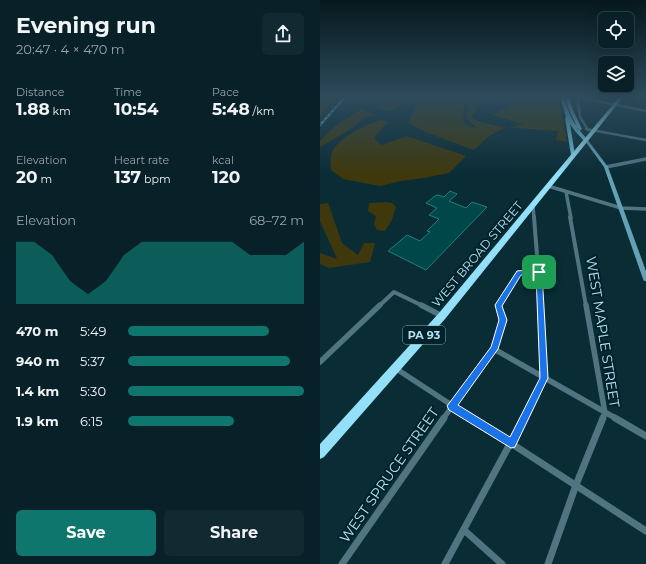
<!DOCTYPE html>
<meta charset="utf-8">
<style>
:root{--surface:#082128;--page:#112930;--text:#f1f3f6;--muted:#98a3a8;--line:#293e45;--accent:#0f766e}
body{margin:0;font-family:Montserrat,sans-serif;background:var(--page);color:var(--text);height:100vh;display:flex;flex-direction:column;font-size:15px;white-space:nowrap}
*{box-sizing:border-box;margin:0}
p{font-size:13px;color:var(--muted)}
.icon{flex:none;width:22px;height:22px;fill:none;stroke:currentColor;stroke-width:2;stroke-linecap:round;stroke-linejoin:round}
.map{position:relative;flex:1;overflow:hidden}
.sheet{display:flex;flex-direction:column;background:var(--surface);width:320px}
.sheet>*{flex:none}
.buttons{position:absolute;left:278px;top:12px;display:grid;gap:8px}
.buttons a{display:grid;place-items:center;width:36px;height:36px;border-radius:6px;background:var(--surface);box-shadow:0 4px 16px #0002,0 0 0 1px var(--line);font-size:20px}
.pin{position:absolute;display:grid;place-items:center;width:34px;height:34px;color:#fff;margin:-17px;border-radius:8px;box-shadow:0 2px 6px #0006}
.round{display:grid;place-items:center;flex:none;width:42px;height:42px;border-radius:6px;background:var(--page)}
.head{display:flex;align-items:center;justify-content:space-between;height:68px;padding:0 16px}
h1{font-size:22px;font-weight:700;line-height:30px}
.stats{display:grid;grid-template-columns:repeat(3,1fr);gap:6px;height:68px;padding:4px 16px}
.stats div{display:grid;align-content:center}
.stats b{font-size:17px;font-weight:700}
.stats small{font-size:11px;font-weight:400}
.stats p{font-size:11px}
.chart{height:112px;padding:8px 16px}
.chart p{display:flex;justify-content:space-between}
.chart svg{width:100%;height:72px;margin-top:4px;fill:var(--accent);opacity:.7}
.cta{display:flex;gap:8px;margin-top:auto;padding:8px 16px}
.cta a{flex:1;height:46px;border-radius:6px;background:var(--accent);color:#fff;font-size:16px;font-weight:700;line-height:46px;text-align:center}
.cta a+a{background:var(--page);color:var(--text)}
ul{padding:0 16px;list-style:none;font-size:13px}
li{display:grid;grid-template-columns:64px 48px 1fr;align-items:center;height:30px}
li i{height:10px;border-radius:5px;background:var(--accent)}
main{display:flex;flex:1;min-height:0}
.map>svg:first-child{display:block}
.green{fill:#3f380c}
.building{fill:#00474a;stroke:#207e83}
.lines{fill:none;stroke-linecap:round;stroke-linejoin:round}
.street-far4{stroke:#507581;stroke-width:2.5}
.street-far3{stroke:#507581;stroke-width:3.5}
.street-far2{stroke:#507581;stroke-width:4}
.street-far1{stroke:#507581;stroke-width:5.5}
.street{stroke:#507581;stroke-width:7}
.secondary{fill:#63a1b5;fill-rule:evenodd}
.primary{fill:#72c3dd;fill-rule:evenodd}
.highway{fill:#94e0f8;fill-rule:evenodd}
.rail-casing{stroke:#9ac6d4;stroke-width:2}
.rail{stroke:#01222b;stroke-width:1;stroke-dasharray:2.5;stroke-linecap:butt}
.route{fill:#1a73e8;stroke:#fff;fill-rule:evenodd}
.labels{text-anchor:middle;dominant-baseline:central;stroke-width:4;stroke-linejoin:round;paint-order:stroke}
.shield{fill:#01222b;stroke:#7ea8b5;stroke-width:1}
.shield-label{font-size:11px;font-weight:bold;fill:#b3e1f0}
.street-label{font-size:12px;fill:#b3e1f0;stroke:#01222b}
.near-street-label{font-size:14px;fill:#b3e1f0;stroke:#01222b}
</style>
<main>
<section class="sheet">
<div class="head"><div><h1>Evening run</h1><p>20:47 · 4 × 470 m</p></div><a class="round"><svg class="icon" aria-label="share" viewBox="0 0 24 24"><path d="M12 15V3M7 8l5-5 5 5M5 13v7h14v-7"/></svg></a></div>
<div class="stats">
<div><p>Distance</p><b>1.88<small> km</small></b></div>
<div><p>Time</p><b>10:54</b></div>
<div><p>Pace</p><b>5:48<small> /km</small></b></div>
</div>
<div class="stats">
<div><p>Elevation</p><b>20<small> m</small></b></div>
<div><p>Heart rate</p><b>137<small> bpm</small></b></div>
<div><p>kcal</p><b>120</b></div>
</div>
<div class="chart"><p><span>Elevation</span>68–72 m</p>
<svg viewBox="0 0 160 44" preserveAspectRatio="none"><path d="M0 44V6L10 6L20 14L30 30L40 38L50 30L60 14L70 6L80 6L90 6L100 6L110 6L120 6L130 14L140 14L150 14L160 6V44z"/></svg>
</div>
<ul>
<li><b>470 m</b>5:49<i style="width:80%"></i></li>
<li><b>940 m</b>5:37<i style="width:92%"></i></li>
<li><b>1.4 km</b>5:30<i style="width:100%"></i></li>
<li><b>1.9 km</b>6:15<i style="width:60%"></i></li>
</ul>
<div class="cta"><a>Save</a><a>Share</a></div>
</section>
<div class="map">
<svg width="326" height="564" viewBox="0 0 326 564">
<rect width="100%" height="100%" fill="#0a2c35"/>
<path class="green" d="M0,96H17L0,117Z
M66,96L81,99L83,103L70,112L56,107L64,105L67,102L59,98Z
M97,96H145L143,116L145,125L157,128L146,118L150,96H158L157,108L151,118C166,124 187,131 203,124L172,115L196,102L194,96H238L247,142L236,140L238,131L186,127L169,136L154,150L106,132L88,123L96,106Z
M41,109L55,115L46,117L28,131L0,147V141L14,127Z
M61,120L68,122L54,138L61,145L87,136L146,156L129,173L104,178L81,181L60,186L23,179L11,170C11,166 10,159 11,155C15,139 46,124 61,120Z
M66,202L72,203L76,207L72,220L65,231L57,230L54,224L56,216L48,211L49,203Z
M8,203L22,243L38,255L44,243H55L50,262L9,268L0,264V253L17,259L0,221V204Z"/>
<path class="building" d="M130,191L137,194L129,201L146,208L152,202L167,207L106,270L68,251L87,235L100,241L110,232L107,231L119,219L109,215L117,208L106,203L115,196L118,195L124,197Z"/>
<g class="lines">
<path class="street-far4" d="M257,96L260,117L268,130
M257,97L326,111
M266,129L326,140"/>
<path class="street-far3" d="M286,167L326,159
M228,186L301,208L326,209
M246,192L251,218
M213,206L214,218"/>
<path class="street-far2" d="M214,217L221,306
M250,217L266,306
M59,306L74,292L103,306
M179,306L199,272H219"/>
<path class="street-far1" d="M101,305L122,316
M266,305L285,413L282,419
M174,349L297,419
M0,362L60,305
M75,368L153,419
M123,419L174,349L183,320L179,305
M203,419L224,378L221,305"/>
<path class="street" d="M152,418L326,531
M295,418L326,436
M144,530L182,564
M22,564L124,418
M125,564L204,418
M228,564L256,485L283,418"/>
<path class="secondary" d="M265,139H267L288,167L326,271V281H324L323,279L284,167L265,141Z"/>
<path class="primary" d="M240,96H244C249,117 254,124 268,140L264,141L255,131L250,124L255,155L253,156L251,155L245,118L246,117Z
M245,96H249L253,110L262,129L261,130L258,129L249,110Z"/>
<path class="highway" d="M300,96H304L125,319L4,457L0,459V444L119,313Z"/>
<defs>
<path id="rail" d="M0,125L26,96"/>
</defs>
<use href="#rail" class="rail-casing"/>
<use href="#rail" class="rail"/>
</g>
<linearGradient id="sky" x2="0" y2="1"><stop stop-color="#06181d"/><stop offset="0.55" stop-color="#2d4b5c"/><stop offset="1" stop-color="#2d4b5c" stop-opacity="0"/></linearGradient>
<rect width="326" height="175" fill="url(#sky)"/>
<path class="route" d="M219,269L222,272L228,378L195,447L191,448L129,410L127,406L171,347L179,320L175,305L197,271ZM216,274L220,378L190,437L138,405L178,349L187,320L182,306L201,275Z"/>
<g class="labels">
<rect class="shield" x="83" y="326" width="42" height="18" rx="3"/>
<g class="shield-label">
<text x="104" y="335">PA 93</text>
</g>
<g class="street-label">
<text transform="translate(157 254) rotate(-50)">WEST BROAD STREET</text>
</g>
<g class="near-street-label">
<text transform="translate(283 332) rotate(81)">WEST MAPLE STREET</text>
<text transform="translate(69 475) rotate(-55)">WEST SPRUCE STREET</text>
</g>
</g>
</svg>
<div class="buttons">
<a><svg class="icon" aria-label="locate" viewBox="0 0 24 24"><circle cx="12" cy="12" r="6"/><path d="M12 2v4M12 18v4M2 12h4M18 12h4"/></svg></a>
<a><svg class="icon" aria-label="layers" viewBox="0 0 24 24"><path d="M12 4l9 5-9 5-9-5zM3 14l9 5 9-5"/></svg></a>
</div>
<div class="pin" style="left:219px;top:272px;background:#1e9e55"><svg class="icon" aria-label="arrive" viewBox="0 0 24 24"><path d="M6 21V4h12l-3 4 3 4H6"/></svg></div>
</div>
</main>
